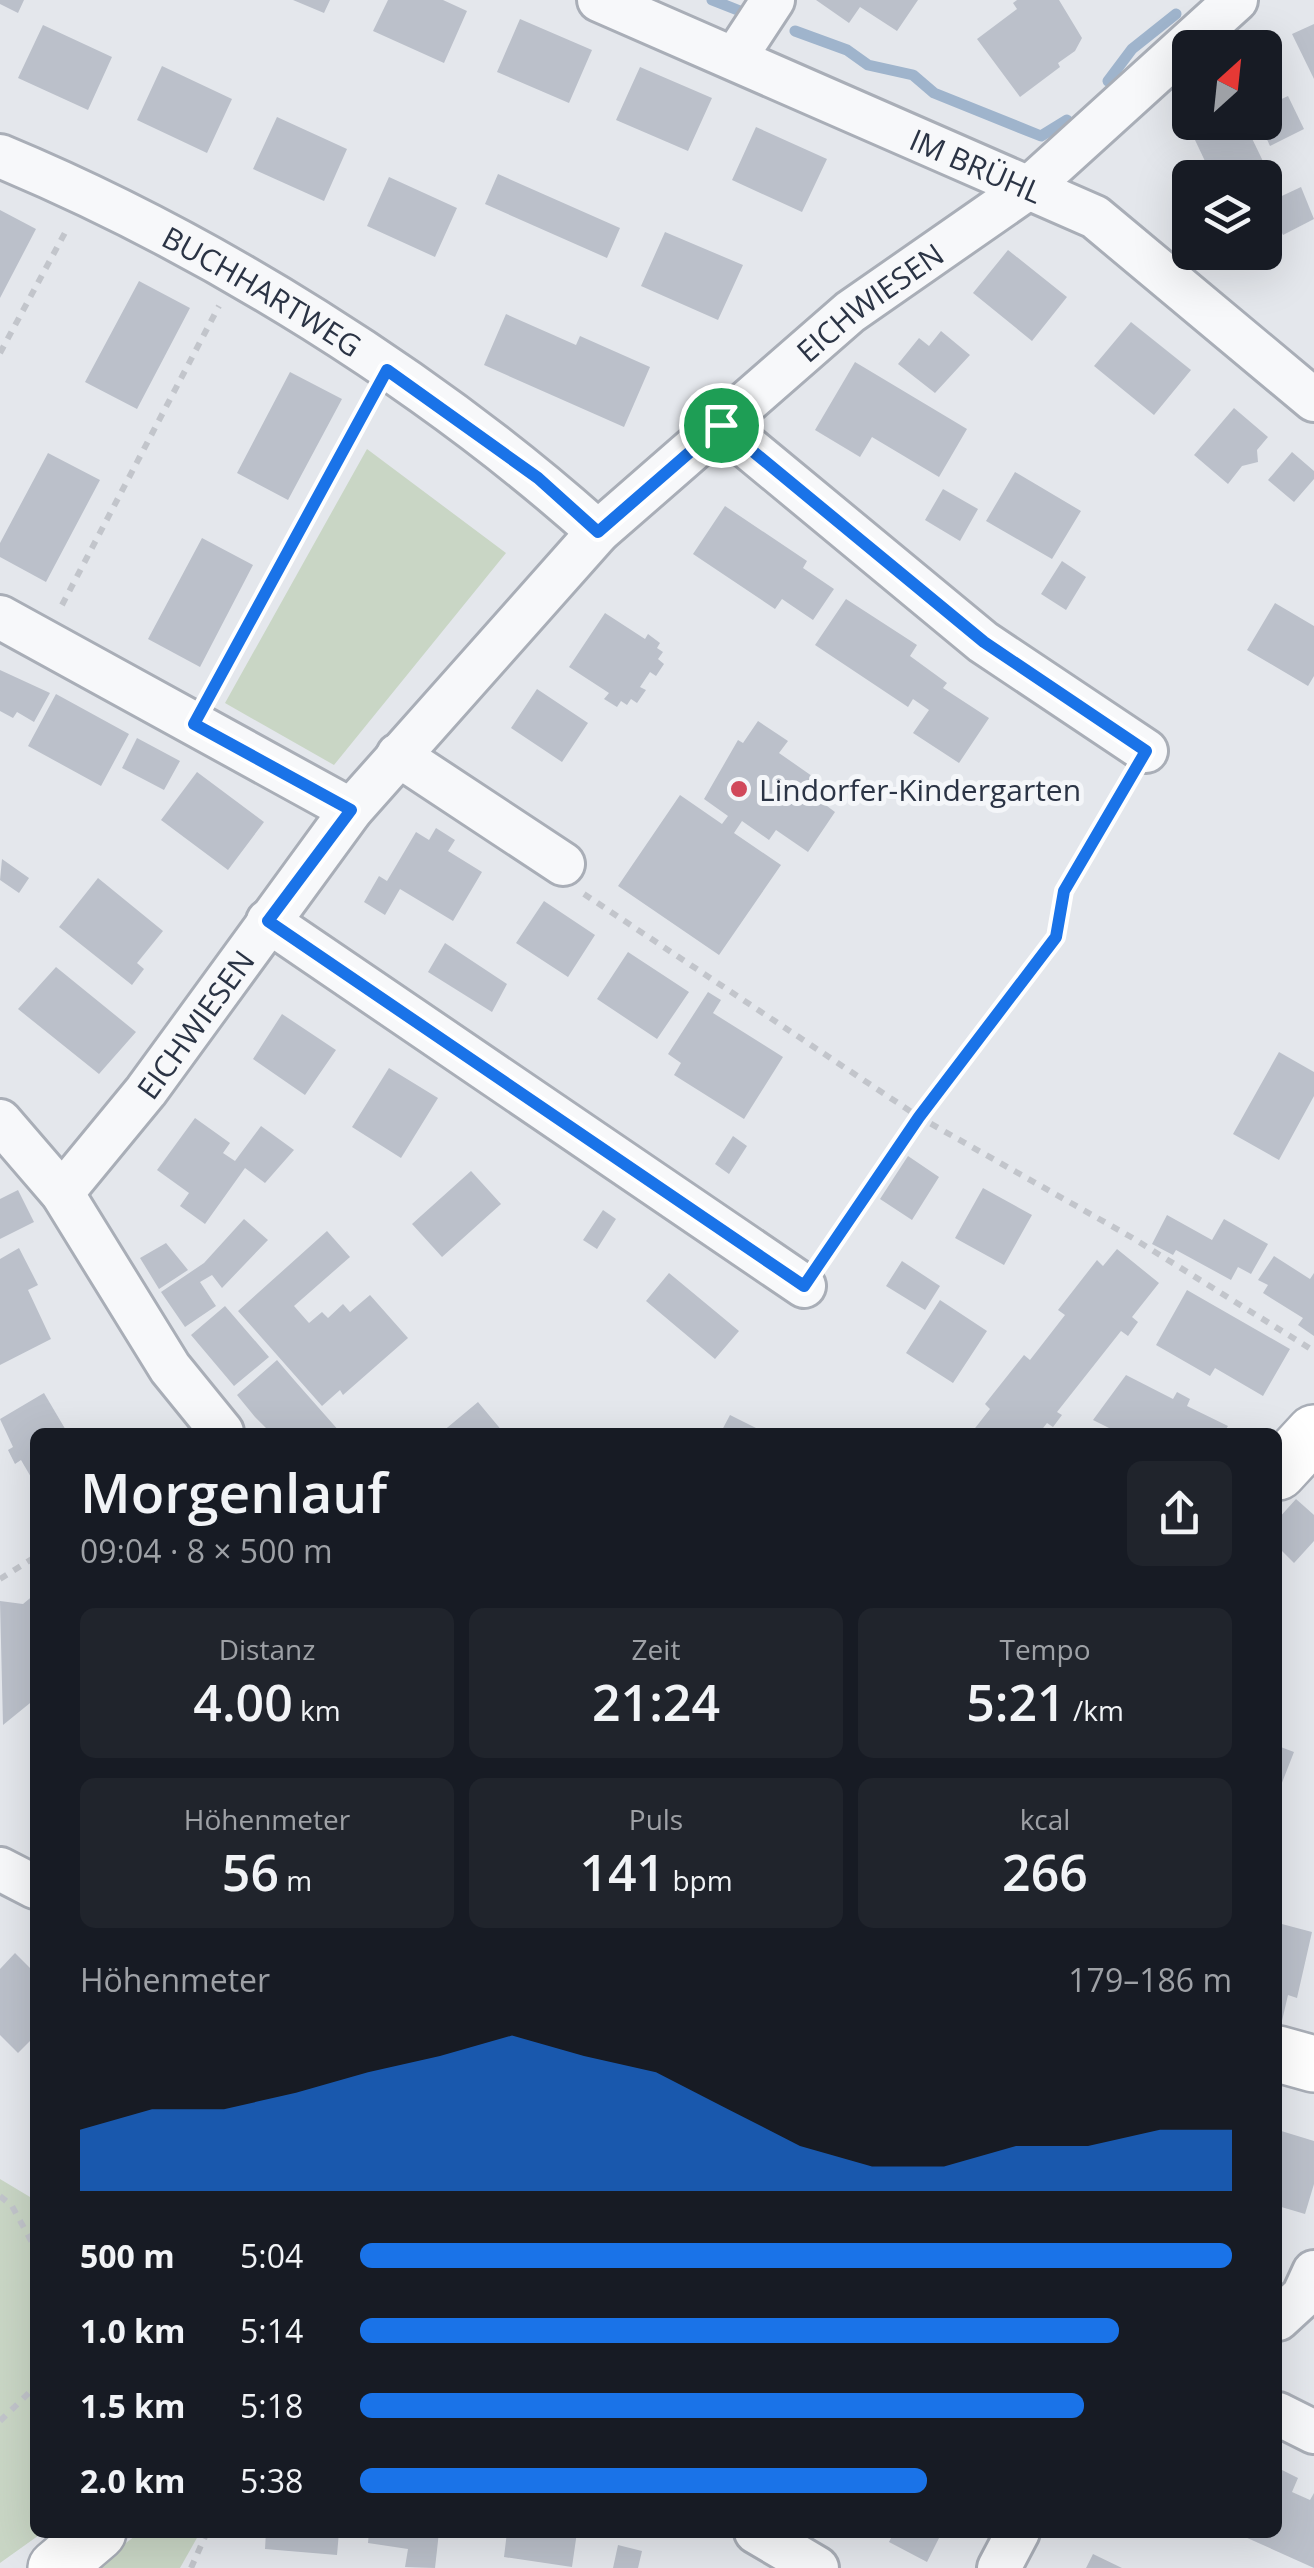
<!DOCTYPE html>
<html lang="de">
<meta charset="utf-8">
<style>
:root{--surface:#171b24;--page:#20242c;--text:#f1f3f6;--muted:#9ea1a6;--accent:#1a73e8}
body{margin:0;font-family:"Open Sans",sans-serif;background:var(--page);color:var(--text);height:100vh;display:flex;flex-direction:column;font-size:38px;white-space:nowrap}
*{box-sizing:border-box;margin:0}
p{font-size:32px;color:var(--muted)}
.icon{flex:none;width:55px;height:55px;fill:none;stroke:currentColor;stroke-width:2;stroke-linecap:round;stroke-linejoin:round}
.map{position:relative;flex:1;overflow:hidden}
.drawer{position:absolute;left:30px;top:1428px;width:1252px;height:1110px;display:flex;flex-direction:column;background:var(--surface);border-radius:15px;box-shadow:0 10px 40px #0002}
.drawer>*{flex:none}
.needle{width:65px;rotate:27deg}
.buttons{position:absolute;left:1172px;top:30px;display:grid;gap:20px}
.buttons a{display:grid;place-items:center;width:110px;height:110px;border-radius:15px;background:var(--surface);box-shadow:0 10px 40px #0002;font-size:50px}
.pin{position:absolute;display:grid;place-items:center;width:85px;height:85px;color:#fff;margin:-42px;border:5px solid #fff;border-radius:50%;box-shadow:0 2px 10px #0007}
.round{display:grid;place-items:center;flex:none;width:105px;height:105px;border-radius:15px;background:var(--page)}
.overview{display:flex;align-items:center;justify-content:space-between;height:170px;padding:0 50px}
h1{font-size:55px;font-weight:600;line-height:75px}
.stats{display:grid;grid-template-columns:repeat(3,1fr);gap:15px;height:170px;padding:10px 50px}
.stats div{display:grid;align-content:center;border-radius:15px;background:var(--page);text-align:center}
.stats b{font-size:50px;font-weight:600}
.stats small{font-size:28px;font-weight:400}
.stats p{font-size:28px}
.chart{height:280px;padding:20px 50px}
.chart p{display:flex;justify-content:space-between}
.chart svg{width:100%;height:180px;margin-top:10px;fill:var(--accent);opacity:.7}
ul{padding:0 50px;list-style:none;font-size:32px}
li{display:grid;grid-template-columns:160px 120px 1fr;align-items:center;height:75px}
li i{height:25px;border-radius:12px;background:var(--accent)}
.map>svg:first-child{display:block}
.green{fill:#c9d6c5}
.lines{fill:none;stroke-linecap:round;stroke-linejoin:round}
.stream{stroke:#9fb4cc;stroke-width:11}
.building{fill:#bbc0ca}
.street-casing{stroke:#a9aeb7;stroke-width:48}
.secondary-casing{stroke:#a9aeb7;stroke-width:60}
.path{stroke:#c2c5cb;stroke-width:6;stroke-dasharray:8 8;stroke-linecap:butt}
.street{stroke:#f7f8fa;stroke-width:42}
.secondary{stroke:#fff;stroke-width:55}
.route-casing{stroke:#fff;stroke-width:20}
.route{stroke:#1a73e8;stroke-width:12}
.poi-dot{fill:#d1495b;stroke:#f4f6f9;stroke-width:4}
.labels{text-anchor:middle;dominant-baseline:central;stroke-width:10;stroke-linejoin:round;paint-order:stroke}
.street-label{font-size:30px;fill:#2b3445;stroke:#f4f6f9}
.poi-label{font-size:30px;fill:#2b3445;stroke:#f4f6f9;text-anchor:start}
</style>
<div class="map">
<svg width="1314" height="2568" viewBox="0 0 1314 2568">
<rect width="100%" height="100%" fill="#e4e7ec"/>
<path class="green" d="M367,449L506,553L334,765L225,703Z
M0,2179L35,2200V2532L42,2533L0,2563Z
M139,2533H197L198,2536L180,2568H93Z"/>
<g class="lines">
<path class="stream" d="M712,0L740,11
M795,31L847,50L868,65L913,75L934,93L1041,136L1067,120
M1108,81L1132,49L1176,14"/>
</g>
<path class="building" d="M0,0H24L18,13L0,4Z
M293,0H330L324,13Z
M388,0H443L467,11L444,63L373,31Z
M816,0H918L897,31L860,7L849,23Z
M1017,0H1059L1082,38L1075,51L1058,63L1060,67L1020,97L977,39L1017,9L1013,3Z
M520,19L592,50L569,103L497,72Z
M1314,24V79L1292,34Z
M43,25L112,57L88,110L18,78Z
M162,66L232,99L207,153L137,120Z
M640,67L712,98L688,151L616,120Z
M1288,96L1304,129L1270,146L1259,122H1265V107Z
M277,117L347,149L324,201L253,169Z
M1232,122H1244L1275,186L1265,191V178H1213L1195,140Z
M756,127L827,159L802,212L732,180Z
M498,174L620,228L607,258L485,204Z
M389,177L457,208L435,257L367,226Z
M1301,187L1314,219L1283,235L1267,203Z
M0,210L36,229L0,298Z
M665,232L743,265L718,320L641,286Z
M1008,250L1067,297L1032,341L973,293Z
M139,281L190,308L137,409L85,382Z
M506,314L576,345L580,336L650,367L624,427L484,365Z
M1131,322L1191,370L1154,415L1094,366Z
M941,331L970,355L935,393L898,364L919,338L929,346Z
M855,362L967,429L939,477L872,437L860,457L815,430Z
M290,372L342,399L288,500L237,473Z
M1234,408L1268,437L1257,450L1258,462L1242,466L1228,484L1194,455Z
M1292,452L1314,471V479L1294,502L1268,480Z
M48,453L100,480L46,582L0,557V543Z
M1015,472L1081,511L1052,559L986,521Z
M943,489L978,509L960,541L925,520Z
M725,506L807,561L803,568L834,589L813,620L782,599L775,609L693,554Z
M202,538L253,565L200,667L148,639Z
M1062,561L1086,577L1066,610L1041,594Z
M846,599L917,645L910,656L947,683L943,688L989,718L959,763L913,733L929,710L913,699L908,707L815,645Z
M1275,603L1314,626V676L1308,686L1247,650Z
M605,613L645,639L648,634L660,643L657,648L663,652L658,659L664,664L656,676L650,672L640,687L646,690L637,703L631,699L627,705L621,701L617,707L604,699L609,693L569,667Z
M0,670L50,693L34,722L17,712L13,718L0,711Z
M537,689L588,723L562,762L511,728Z
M56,694L129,734L101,786L28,746Z
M758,721L788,741L779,753L832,790L823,803L835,812L808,852L776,830L769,840L742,821L734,833L781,865L719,955L618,886L680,795L722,824L728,816L704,799L738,740L743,743Z
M137,738L180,761L164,790L122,768Z
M197,772L264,822L228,870L161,820Z
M436,828L455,840L448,851L482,872L453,921L400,889L385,915L364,902L379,876L387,881L416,832L429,840Z
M2,859L29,878L19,893L0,880Z
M98,878L163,931L137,963L144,969L132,985L59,927Z
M544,901L595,935L568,977L516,943Z
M445,943L507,984L492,1012L428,972Z
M628,952L689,992L657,1039L597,999Z
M56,967L136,1032L99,1074L18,1009Z
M708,992L721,1000L713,1013L783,1057L744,1119L674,1075L681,1063L668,1054Z
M282,1014L336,1050L305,1095L253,1059Z
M1279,1052L1314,1072V1096L1279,1160L1233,1134Z
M389,1068L438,1098L401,1158L352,1127Z
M195,1118L230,1143L223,1153L235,1161L261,1126L294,1150L265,1183L245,1168L205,1224L180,1206L189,1193L157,1170Z
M733,1136L747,1146L729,1174L715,1164Z
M908,1156L939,1177L912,1220L880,1199Z
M471,1171L501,1204L442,1257L412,1224Z
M983,1188L1032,1215L1004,1265L955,1238Z
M18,1190L34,1222L0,1239V1199Z
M603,1210L616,1219L597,1249L583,1240Z
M1167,1215L1212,1240L1224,1219L1268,1244L1251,1274L1238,1267L1231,1280L1176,1250L1173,1255L1152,1244Z
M244,1219L268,1240L222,1288L212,1275L200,1282L216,1306L185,1327L161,1292L204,1263Z
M327,1231L350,1257L294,1306L309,1323L322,1312L328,1318L343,1304L350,1312L370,1295L408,1338L343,1395L340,1390L322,1406L238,1311Z
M166,1243L188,1270L159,1289L140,1258Z
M19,1248L38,1285L28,1290L51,1339L0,1365V1259Z
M1117,1249L1159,1283L1132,1317L1138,1322L1128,1336L1121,1331L1057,1412L1062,1415L1053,1427L1047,1423L1040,1432H972L990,1409L985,1404L1024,1355L1030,1360L1065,1315L1058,1310L1097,1260L1103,1266Z
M1274,1256L1310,1279L1314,1273V1336L1298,1325L1303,1318L1263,1293L1268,1285L1258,1280Z
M902,1261L940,1286L925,1310L886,1286Z
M669,1273L739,1331L715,1359L646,1301Z
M1187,1290L1290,1349L1263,1396L1215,1368L1210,1376L1156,1345Z
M940,1300L987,1331L953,1383L906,1353Z
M225,1306L269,1357L234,1386L191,1335Z
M277,1360L295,1381L340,1432H270L255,1417L237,1395Z
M1126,1375L1173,1399L1177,1392L1190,1399L1187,1406L1228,1426L1224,1432H1117L1093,1420Z
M44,1393L67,1432H35V1484L21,1460L15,1464L8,1450L13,1447L0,1419Z
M478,1402L503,1432H442Z
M730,1415L764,1432H721Z
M1296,1499L1314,1515V1541L1294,1563L1278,1547V1519Z
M35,1594V1699L3,1725L0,1601L23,1604Z
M1278,1746L1294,1752L1278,1793Z
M1278,1923L1312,1932L1297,1998L1288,1995L1281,2025Z
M15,1953L35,1973V2036L18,2053L0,2035V1969Z
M1278,2130L1314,2141V2184L1305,2214L1278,2206Z
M1278,2468L1298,2478L1292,2492L1310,2500L1314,2493V2568L1234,2532H1278Z
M266,2532H339L337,2555L265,2549Z
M369,2532H439L435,2568L405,2567L408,2549L368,2543Z
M507,2532H577L572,2567L504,2557Z
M894,2532H942L927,2562L889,2542Z
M618,2545L642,2551L638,2568H613Z
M1093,2554L1122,2568H1086Z"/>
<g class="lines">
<defs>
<g id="street">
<path id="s1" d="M599,0L1095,217L1314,400"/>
<path d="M735,58L773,0"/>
<path id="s2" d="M0,156C209,243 430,381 598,532"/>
<path d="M721,425L983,642L1146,751"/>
<path d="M0,617L351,810"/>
<path d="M398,755L563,864"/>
<path d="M268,921L804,1286"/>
<path d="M0,1121L62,1193L170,1368L222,1432"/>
<path id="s3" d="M62,1193L146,1091L351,810L598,532L850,312L1031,186L1236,0"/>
<path d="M0,1869L35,1887"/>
<path d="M1278,2319L1303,2296L1314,2272"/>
<path d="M1278,2414L1314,2432"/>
<path d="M756,2532L817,2568"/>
<path d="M999,2568L1018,2532"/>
</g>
<path id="secondary" d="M1278,1472L1314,1433
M1278,2054L1314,2064
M56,2568L98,2532"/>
</defs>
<use href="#street" class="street-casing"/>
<use href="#secondary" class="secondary-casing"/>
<path class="path" d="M0,353L67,229
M62,605L219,306
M213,689L370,402
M584,894L919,1117L1131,1237L1314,1351
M824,1256L919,1117L1056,937L1064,891L1128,782
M0,1579L35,1557
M0,2196L12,2206L35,2248
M0,2421L35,2387
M191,2568L207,2532"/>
<use href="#street" class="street"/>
<use href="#secondary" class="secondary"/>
</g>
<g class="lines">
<defs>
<path id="route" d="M387,370L538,478L598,532L721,425L984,642L1146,751L1064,891L1056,937L919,1117L804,1286L268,921L351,810L194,724Z"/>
</defs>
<use href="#route" class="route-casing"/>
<use href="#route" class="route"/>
</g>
<circle class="poi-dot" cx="739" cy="789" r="10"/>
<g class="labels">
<g class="street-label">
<text stroke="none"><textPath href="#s1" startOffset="412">IM BRÜHL</textPath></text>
<text stroke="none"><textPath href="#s2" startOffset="295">BUCHHARTWEG</textPath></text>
<text stroke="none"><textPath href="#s3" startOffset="1208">EICHWIESEN</textPath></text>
<text stroke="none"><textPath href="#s3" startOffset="215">EICHWIESEN</textPath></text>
</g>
<g class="poi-label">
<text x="759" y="789">Lindorfer-Kindergarten</text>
</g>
</g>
</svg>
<div class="buttons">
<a><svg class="needle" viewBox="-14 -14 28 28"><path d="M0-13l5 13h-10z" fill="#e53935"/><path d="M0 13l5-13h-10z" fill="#9ea1a6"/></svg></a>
<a><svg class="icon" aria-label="layers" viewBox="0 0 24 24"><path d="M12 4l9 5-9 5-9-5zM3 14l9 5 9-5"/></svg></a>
</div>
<div class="pin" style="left:721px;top:425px;background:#1e9e55"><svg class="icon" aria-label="arrive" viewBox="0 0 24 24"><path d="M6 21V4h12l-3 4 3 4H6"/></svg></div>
<section class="drawer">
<div class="overview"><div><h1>Morgenlauf</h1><p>09:04 · 8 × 500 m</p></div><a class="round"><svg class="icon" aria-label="share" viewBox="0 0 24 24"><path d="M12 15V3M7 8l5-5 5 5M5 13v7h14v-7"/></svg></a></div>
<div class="stats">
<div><p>Distanz</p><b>4.00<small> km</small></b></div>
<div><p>Zeit</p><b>21:24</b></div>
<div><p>Tempo</p><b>5:21<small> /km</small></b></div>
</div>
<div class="stats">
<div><p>Höhenmeter</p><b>56<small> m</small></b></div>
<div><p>Puls</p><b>141<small> bpm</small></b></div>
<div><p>kcal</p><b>266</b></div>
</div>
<div class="chart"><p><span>Höhenmeter</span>179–186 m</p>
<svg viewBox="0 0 160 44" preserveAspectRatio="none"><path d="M0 44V29L10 24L20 24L30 20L40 15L50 11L60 6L70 11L80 15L90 24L100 33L110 38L120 38L130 33L140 33L150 29L160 29V44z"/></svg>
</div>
<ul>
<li><b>500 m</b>5:04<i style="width:100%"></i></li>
<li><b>1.0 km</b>5:14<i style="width:87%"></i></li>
<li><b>1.5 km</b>5:18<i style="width:83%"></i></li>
<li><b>2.0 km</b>5:38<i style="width:65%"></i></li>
</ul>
</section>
</div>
